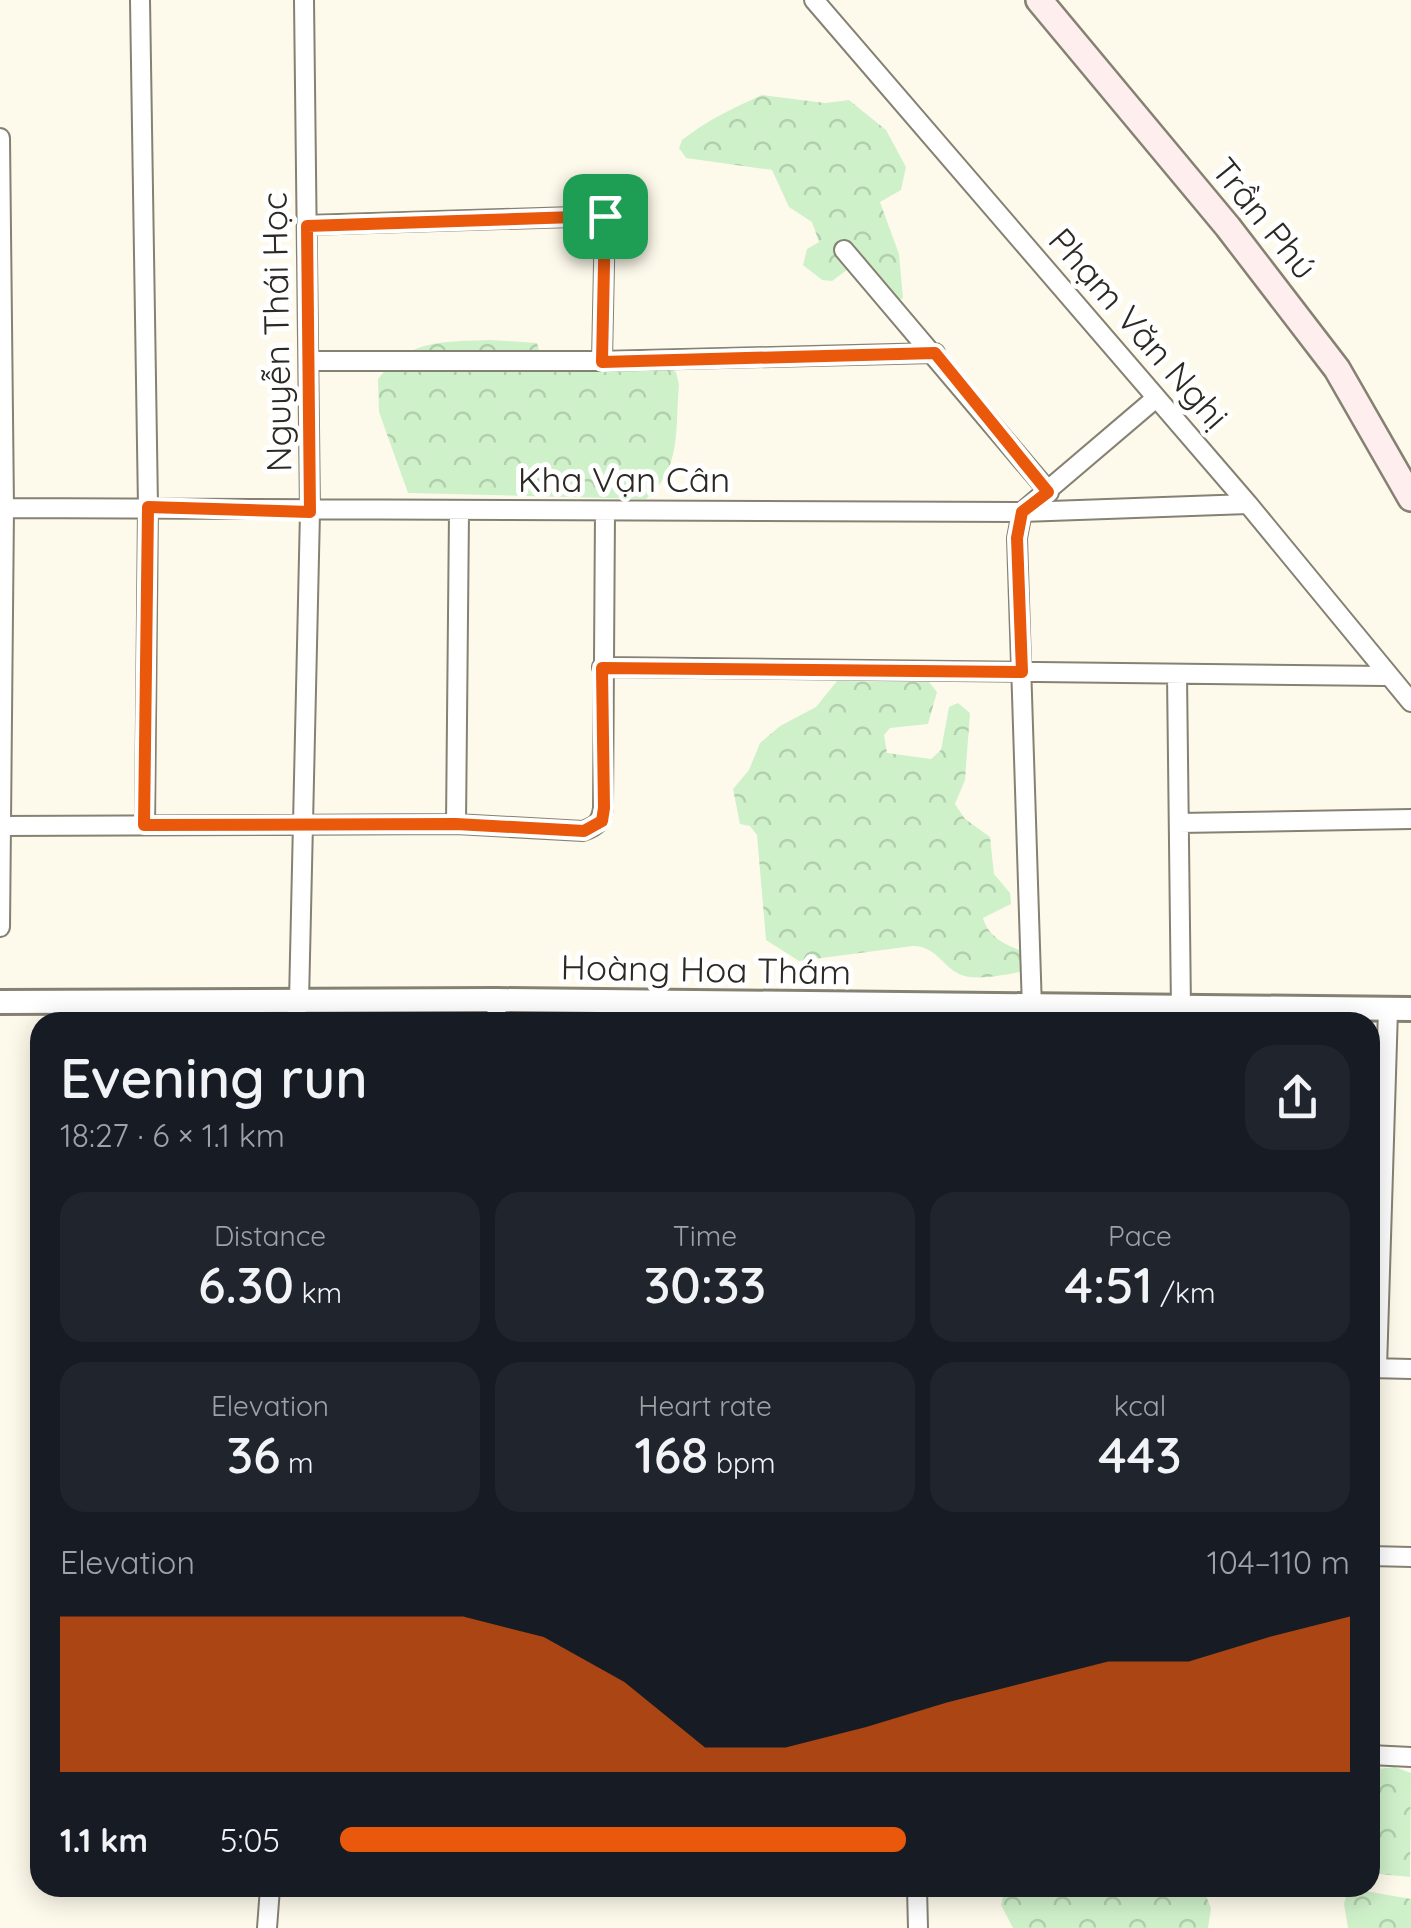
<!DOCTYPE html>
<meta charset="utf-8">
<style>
:root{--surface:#171b24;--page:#20242c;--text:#f1f3f6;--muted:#9ea1a6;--accent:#ea580c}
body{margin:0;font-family:Quicksand,sans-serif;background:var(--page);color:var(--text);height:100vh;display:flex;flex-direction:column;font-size:38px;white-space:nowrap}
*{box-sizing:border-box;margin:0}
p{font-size:32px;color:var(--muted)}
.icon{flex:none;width:55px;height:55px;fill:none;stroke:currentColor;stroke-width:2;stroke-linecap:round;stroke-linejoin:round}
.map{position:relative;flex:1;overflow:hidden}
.drawer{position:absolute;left:30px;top:1012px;width:1350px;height:885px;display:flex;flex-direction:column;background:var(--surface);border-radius:30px;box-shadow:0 5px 25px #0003}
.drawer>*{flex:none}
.pin{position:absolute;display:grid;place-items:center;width:85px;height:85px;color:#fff;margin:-42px;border-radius:20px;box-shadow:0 5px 15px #0006}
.round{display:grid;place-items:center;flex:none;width:105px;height:105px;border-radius:30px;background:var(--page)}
.headline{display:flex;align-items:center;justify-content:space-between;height:170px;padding:0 30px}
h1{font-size:55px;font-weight:600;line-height:75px}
.metrics{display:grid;grid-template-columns:repeat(3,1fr);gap:15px;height:170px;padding:10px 30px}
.metrics div{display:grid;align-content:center;border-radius:25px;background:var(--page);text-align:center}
.metrics b{font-size:50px;font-weight:600}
.metrics small{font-size:28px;font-weight:400}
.metrics p{font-size:28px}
.chart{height:280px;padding:20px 30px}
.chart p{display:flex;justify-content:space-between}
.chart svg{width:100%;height:180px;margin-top:10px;fill:var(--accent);opacity:.7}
ul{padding:0 30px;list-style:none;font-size:32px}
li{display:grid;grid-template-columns:160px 120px 1fr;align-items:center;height:75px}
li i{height:25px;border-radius:12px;background:var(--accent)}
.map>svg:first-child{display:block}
.forest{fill:url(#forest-crowns)}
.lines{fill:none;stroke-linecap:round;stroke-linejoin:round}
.minor-casing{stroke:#858173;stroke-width:22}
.tertiary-casing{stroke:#858173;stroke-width:28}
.secondary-casing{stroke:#858173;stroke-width:30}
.minor{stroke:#fff;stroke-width:18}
.tertiary{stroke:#fff;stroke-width:22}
.secondary{stroke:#feeeee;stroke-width:25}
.route-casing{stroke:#fff;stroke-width:20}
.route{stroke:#ea580c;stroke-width:12}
.labels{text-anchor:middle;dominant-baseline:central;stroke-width:10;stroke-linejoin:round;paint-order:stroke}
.street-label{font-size:35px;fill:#2b2923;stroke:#fff}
</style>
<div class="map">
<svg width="1411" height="1928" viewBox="0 0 1411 1928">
<defs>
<pattern id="forest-crowns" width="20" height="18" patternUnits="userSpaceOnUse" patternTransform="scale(2.5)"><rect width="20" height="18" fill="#cff1ca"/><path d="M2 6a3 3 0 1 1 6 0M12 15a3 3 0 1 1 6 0" fill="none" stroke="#b2cfad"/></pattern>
</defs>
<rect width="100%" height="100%" fill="#fefaeb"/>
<path class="forest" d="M762,95L825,103L849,100L886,130L906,167L901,190L880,202L899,254L903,298L885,309L847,270L832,281L822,280L803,265L807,249L819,242L812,222L789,207L772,170L686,158L679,148L682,140C706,121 733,108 762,95Z
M491,340L537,343L545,371L663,365L676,372L679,385C675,430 682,468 646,499L408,493L379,412L378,379C411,338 442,342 491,340Z
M837,681L929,682L937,692L928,724L890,728L884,735L887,753L931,759L941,750L949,707L958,703L970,713L965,780L955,804L965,819L990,837L994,874L1010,893L1011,904L983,918C990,942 1014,948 1036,956L1039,967C1022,972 976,983 959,974C940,964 937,947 913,946L799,961L766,940L757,835L750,826L740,824L733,789L749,770L760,743L780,726L816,707Z
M1395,1767L1411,1773L1410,1877L1370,1873V1770Z
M1061,1888H1142L1205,1894L1211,1908L1208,1928H1013L1001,1905L1003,1896Z
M1348,1888L1411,1899V1928H1348L1344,1904Z"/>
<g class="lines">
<defs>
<path id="minor" d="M140,0L148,507L145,825
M814,0L1248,504L1411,702
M0,138L4,508L0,927
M307,225L605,216L602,361
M844,250L1049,492
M309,361H602L935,353
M0,508L1022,512L1248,504
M602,667L1385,676
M1177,675L1181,1009
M1179,823L1411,819
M456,824L459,512
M0,826L456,824L583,831C597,826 601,822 603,808L605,512
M496,1000L497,1022
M1032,1009L1017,538L1022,512L1156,398
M294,1022L299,1001L310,512L304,0
M915,1022V1007
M1370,1368L1411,1369
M1377,1368L1388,1009
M1370,1556L1411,1557
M1370,1755L1411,1757
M917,1888L918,1928
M267,1928L270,1888"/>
<path id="tertiary" d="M0,1002L496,1000L1411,1009"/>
<path id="secondary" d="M1039,0L1228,227L1337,369L1411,498"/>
</defs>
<use href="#minor" class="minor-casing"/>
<use href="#tertiary" class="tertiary-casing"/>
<use href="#secondary" class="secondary-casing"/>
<use href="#minor" class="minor"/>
<use href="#tertiary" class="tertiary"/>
<use href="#secondary" class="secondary"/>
</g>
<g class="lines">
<defs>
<path id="route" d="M605,216L602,362L935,353L1048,492L1022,512L1017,538L1022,672L602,668L604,808L602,821L584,831L456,824L144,825L148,507L310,512L307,226Z"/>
</defs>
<use href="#route" class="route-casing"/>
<use href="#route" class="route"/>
</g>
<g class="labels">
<g class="street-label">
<text transform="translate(1265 218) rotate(51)">Trần Phú</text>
<text transform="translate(1139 328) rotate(49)">Phạm Văn Nghị</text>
<text transform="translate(276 332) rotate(-91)">Nguyễn Thái Học</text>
<text x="624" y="479">Kha Vạn Cân</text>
<text transform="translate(706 969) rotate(1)">Hoàng Hoa Thám</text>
</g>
</g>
</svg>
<div class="pin" style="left:605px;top:216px;background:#1e9e55"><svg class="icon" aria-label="arrive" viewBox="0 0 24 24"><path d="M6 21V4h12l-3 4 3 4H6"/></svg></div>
<section class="drawer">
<div class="headline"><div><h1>Evening run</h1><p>18:27 · 6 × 1.1 km</p></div><a class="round"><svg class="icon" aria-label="share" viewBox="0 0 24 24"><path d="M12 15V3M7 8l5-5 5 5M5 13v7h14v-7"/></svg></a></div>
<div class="metrics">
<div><p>Distance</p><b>6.30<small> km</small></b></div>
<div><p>Time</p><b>30:33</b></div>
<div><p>Pace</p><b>4:51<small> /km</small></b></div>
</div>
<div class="metrics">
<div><p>Elevation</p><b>36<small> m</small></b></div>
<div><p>Heart rate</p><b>168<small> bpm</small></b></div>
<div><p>kcal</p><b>443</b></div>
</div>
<div class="chart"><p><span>Elevation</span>104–110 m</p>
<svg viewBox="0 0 160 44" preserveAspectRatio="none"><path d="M0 44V6L10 6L20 6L30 6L40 6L50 6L60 11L70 22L80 38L90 38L100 33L110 27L120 22L130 17L140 17L150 11L160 6V44z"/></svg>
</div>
<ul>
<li><b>1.1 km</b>5:05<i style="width:56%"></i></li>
</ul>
</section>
</div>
